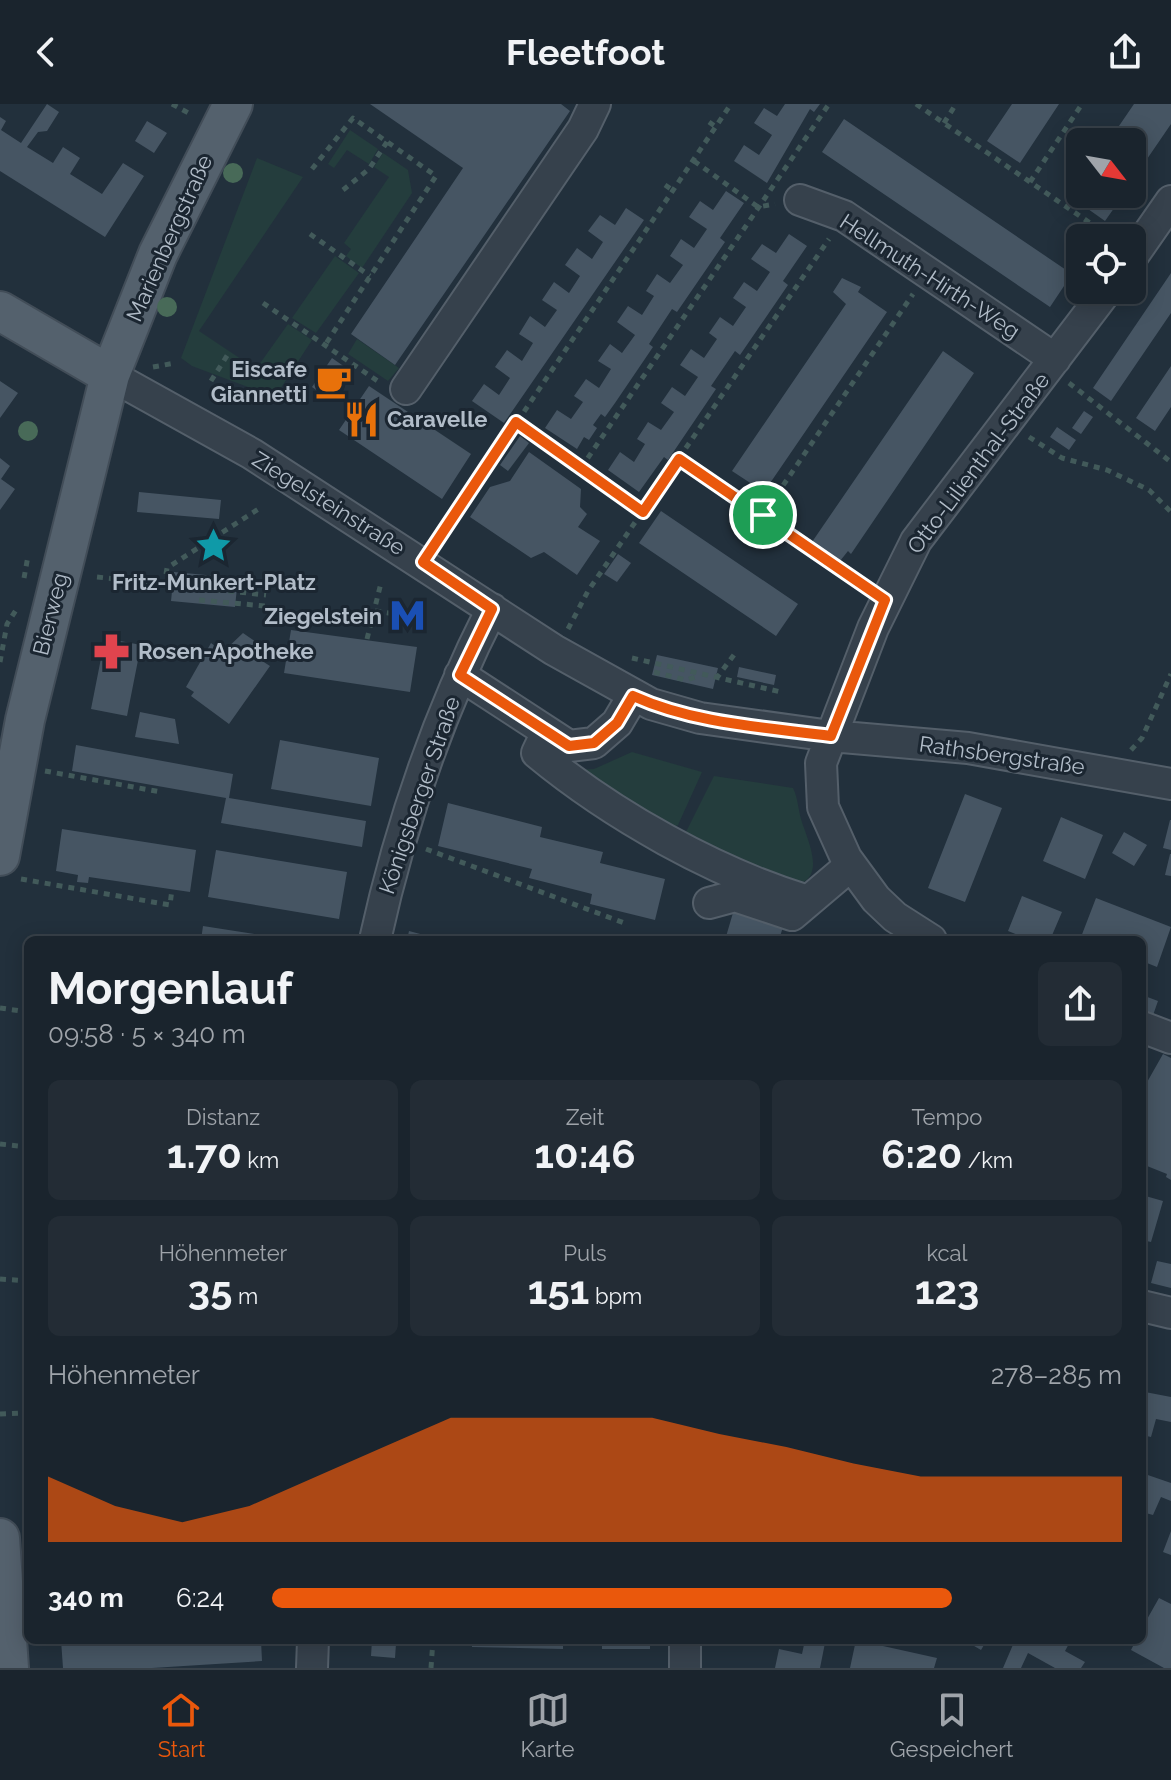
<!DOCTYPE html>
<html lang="de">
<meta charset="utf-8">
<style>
:root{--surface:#1a242d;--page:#232c35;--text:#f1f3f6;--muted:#9fa4aa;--line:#384149;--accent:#ea580c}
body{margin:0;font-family:Raleway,sans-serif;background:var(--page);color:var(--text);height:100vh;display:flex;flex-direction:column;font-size:30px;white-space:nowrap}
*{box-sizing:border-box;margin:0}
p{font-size:26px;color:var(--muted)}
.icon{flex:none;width:44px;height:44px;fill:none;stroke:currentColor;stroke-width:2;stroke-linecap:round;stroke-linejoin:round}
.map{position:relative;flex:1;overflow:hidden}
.sheet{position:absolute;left:24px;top:832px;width:1122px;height:708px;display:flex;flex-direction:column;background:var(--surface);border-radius:12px;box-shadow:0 4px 20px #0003,0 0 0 2px var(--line)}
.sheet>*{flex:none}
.needle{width:52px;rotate:121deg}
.buttons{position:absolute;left:1066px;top:24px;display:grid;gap:16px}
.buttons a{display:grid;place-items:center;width:80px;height:80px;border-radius:12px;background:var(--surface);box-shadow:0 4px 20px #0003,0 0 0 2px var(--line);font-size:40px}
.pin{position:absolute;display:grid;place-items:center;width:68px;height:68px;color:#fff;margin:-34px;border:4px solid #fff;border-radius:50%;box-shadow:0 2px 8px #0007}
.round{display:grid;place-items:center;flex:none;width:84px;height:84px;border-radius:12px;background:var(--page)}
.headline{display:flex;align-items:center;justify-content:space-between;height:136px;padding:0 24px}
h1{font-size:44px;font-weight:700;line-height:60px}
.figures{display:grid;grid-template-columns:repeat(3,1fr);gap:12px;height:136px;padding:8px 24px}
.figures div{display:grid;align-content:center;border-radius:12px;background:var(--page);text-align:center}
.figures b{font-size:40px;font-weight:700}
.figures small{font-size:22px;font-weight:400}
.figures p{font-size:22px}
.chart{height:224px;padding:16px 24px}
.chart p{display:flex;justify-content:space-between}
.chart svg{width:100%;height:144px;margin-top:8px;fill:var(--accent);opacity:.7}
ul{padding:0 24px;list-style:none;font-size:26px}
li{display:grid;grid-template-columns:128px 96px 1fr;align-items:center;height:60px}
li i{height:20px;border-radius:10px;background:var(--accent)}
header{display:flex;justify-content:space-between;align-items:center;height:104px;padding:0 24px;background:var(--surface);font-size:36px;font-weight:700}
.tab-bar{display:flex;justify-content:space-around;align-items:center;height:112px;border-top:2px solid var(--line);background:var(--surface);font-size:22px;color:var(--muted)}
.tab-bar a{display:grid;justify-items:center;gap:4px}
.tab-bar .active{color:var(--accent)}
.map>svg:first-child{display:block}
.green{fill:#243d3d}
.building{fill:#465563}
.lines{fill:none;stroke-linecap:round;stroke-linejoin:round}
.minor-casing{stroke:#545f6a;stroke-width:34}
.major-casing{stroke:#424d58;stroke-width:42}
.path{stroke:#425a5a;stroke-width:5;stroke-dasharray:6 6;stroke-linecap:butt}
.minor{stroke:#36414c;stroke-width:30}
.major{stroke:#54616d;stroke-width:38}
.tree{fill:#486a58}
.route-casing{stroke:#fff;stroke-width:16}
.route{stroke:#ea580c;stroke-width:10}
.labels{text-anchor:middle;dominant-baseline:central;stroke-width:6;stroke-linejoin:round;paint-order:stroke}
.street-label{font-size:22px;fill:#b1bcc8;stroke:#1b2631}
.poi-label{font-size:22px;font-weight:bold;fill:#b1bcc8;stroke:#1b2631;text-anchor:end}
</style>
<header><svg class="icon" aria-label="back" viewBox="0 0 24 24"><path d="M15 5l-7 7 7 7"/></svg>Fleetfoot<svg class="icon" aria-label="share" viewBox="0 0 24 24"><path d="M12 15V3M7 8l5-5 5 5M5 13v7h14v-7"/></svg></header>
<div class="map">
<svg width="1171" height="1564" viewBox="0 0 1171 1564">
<rect width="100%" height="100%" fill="#22303c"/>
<path class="green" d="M350,26L378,45L369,60L347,46L334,64L328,60Z
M383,49L408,66L412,89L362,164L346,152L351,145L344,139L389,73L374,63Z
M257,54L303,73L199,227L256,265L288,220L312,236L275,293L192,262L181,254Z
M335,152L359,169L316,229L292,214Z
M357,235L399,264L388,277L348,250Z
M632,648L702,668L678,721L670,725L572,666L594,665Z
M714,672L793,684C798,694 798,705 801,715C807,736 830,778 790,782L685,730Z"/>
<path class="building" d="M47,0L59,8L47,27L38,28L27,43L53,59L63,43L80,54L70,70L102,90L123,59L144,72L105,133L0,67V13L6,17L1,26L21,39Z
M370,0H561L570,7L395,261L351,230L463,64Z
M785,0H820L814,8L810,5L767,79L734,57L744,41L759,51L772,31L754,19L764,4L777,12Z
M1012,0H1059L1020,59L987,37Z
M1134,0H1171V20L1132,77V38H1108Z
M844,15L1072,170L1050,203L822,48Z
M147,17L167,29L154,49L135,37Z
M1080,80V90H1124L1105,117L1071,93Z
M726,87L744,99L720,134L725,138L677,208L672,205L649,240L653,243L615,299L605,313L601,310L593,321L597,324L589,336L584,333L577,345L545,324L557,306L571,315L583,298L574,292L586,275L599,284L611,265L598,257L610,240L622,249L635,231L617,218L628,202L642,211L654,192L646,187L657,170L670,179L683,161L670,152L681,135L694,144L707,125L689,113L700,97L713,106Z
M626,104L644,116L504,319L472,297L484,280L499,291L510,274L495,263L507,246L522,257L533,239L519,230L530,212L545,223L557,206L542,196L554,178L569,189L580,172L565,161L577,144L592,155L603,138L588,127L600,111L615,121Z
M789,130L807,142L783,177L788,181L740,251L735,247L711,282L716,285L668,356L664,353L639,388L608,366L620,348L634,358L645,340L637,335L648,318L661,326L674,308L661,299L672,283L685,292L698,273L680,261L691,245L704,254L717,235L709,229L720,213L733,222L746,203L733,194L744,178L757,187L770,168L751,155L762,140L776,149Z
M1171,169V209L1111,297L1093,284Z
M842,174L861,183L858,188L887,208L764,388L732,367L846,200L833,188Z
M943,247L974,269L851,450L848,447L840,457L812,438Z
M332,254L352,268L332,297L312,283Z
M1171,262V303L1155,327L1136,314Z
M0,277L18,289L0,314Z
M369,282L471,350L442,395L339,326Z
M1084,307L1093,313L1081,330L1072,324Z
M1057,323L1076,336L1069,346L1050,333Z
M520,332L529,339L508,367L500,361Z
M529,348L581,385L580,403L587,410L578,423L600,437L577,471L544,448L531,454L470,413L490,383L510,377Z
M0,354L10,362L1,375L15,385L0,406Z
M139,388L221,396L219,415L137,408Z
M661,407L798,500L776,532L639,439Z
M618,450L631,459L617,478L604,470Z
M174,468L238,474L235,503L171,497Z
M392,504L402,506L401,516L391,514Z
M291,526L417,543L410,588L284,569Z
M243,529L266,545L259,555L270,562L229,620L191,592L194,588L186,583L211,539L223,548Z
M105,534L141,541L127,612L91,605Z
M657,551L718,564L713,585L652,571Z
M739,563L776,571L774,581L737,573Z
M140,608L175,615L179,640L135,633Z
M280,636L379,654L371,702L271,685Z
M76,641L233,670L229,694L366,717L362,743L221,719L226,694L72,667Z
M965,690L1002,704L965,798L928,784Z
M448,699L542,723L540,733L603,748L600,759L665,775L655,816L590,800L592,790L529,774L532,765L438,742Z
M1061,713L1103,731L1085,775L1043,757Z
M1170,716H1171V746L1163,744Z
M62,725L196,746L190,788L89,773L88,779L77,778L78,771L56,767Z
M1124,728L1147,741L1134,762L1112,749Z
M216,746L347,768L339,815L208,793Z
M1170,750H1171V772L1165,771Z
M1022,792L1062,808L1050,836H1031L1008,827Z
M1096,794L1171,823L1157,863L1142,857V836L1081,833Z
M735,802L785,816L779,836H725Z
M203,822L281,834V836H201Z
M409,827L439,835V836H407Z
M1142,891L1158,897L1152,914L1142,910Z
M1163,950L1171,954V1076L1166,1073L1167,1070L1142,1060V987Z
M1142,1091L1163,1097L1151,1138L1142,1136Z
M1157,1157L1171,1160V1184L1151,1179Z
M1145,1288L1171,1293V1318L1156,1315L1151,1333L1142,1331Z
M1142,1369L1171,1379V1397L1161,1393L1153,1411L1142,1408Z
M1171,1427V1451L1163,1448Z
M1159,1494L1171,1500V1564H1164L1131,1546L1136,1536H1142V1524Z
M61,1536H261L262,1557L152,1564H63Z
M372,1536H417V1542L396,1540L395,1554L371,1552Z
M472,1536H563V1545L472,1543Z
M602,1536H650V1545H602Z
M805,1536L825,1539L820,1564H775L779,1545L802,1550Z
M856,1536L937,1554L934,1564H850Z
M971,1536H987L981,1546L969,1539Z
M1015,1536H1071L1065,1547L1085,1558L1081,1564H1055L1028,1549L1021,1564H1003Z"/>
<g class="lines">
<defs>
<path id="minor" d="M800,96L844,112L1055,255
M1132,153L1171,97
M110,271L252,350L554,546L651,600L700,614L831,632L968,644L1171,680
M406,285L583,25L595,0
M460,571L569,642L594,639L617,619L633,592
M547,628L537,649C612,711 715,769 808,797
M709,799L735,792L792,811L851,761
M375,836C400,722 439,609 492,505
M931,836L895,813L876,795L846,754L823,703L821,659L873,524L916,437L1107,186
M1142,923L1171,934
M1142,1202L1171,1209
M312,1564L313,1536
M685,1564V1536"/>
<path id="major" d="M0,207L110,271
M0,752L25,616L110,271L158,150L233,0
M0,1434L9,1564"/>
</defs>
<use href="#minor" class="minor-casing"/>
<use href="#major" class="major-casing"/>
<path class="path" d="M172,0L192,11
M916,0L1112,134
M709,18L716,23
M944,19L956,0
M694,57L758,103L775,100
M312,65L353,14L436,72L325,241
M1030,78L1082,0
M665,81L674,87
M343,86L369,65L387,38
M310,130L370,172
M263,199L382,280
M153,263L175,259
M211,277L230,247
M1069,279L1171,358
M516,318L643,408
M1029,333L1062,354L1107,366L1149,386L1171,408
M679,355L864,482
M581,364L829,0
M763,411L913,190
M437,437L731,0
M97,473L266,491
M24,474L28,452
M202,474L267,480
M164,482L167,464L260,404
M199,496L265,502
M375,507L396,510
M568,525L588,487L829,135
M367,535L381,479
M632,554L781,588
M0,558L7,520L18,503
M654,568L686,576L699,572
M716,575L736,548
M1131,646L1142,634L1171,570
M45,667L161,688
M426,745L627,820
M21,775L170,801L172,785
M0,904L28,908
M0,1040L28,1043
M0,1175L28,1177
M0,1310L28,1309
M431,1564L433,1536"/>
<use href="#minor" class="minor"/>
<use href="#major" class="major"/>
</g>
<g class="tree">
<circle cx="233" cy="69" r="10"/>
<circle cx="167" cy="203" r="10"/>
<circle cx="28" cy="327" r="10"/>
</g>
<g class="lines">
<defs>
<path id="route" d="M516,318L643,408L679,355L885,496L831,632C764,623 695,620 633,592L617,619L594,639L569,642L460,571L492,505L423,458Z"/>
</defs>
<use href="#route" class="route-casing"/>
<use href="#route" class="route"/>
</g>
<defs>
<symbol id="cafe-bare" viewBox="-9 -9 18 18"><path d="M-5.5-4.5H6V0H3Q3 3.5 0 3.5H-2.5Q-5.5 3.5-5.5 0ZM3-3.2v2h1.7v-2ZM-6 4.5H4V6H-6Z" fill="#e8710a" stroke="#1b2631" stroke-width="2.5" paint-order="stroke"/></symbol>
<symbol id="restaurant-bare" viewBox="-9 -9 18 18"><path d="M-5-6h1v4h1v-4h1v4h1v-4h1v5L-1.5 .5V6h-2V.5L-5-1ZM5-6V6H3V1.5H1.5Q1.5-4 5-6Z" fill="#e8710a" stroke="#1b2631" stroke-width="2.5" paint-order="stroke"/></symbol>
<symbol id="sight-bare" viewBox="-9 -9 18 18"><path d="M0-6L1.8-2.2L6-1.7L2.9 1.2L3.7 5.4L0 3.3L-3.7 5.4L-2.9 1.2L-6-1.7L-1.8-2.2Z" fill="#0f9aa8" stroke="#1b2631" stroke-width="2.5" paint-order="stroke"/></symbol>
<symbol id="metro-bare" viewBox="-9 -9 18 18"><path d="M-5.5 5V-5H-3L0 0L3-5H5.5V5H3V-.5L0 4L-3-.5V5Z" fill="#1a4fb4" stroke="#1b2631" stroke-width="2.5" paint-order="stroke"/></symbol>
<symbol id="pharmacy-bare" viewBox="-9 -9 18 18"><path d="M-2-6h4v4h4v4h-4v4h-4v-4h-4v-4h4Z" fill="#e0444e" stroke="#1b2631" stroke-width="2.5" paint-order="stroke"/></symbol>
</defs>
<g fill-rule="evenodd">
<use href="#cafe-bare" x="308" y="252" width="51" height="51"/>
<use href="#restaurant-bare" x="336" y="290" width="51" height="51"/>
<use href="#sight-bare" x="188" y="416" width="51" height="51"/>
<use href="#metro-bare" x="382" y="486" width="51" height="51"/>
<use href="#pharmacy-bare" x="86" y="522" width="51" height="51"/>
</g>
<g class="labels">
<g class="street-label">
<text transform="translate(169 134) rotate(-66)">Marienbergstraße</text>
<text transform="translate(930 172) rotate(33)">Hellmuth-Hirth-Weg</text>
<text transform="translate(978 359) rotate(-53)">Otto-Lilienthal-Straße</text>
<text transform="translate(329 399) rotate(32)">Ziegelsteinstraße</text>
<text transform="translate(50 510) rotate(-76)">Bierweg</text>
<text transform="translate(1002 651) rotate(8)">Rathsbergstraße</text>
<text transform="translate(419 691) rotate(-71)">Königsberger Straße</text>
</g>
<g class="poi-label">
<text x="307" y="265">Eiscafe<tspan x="307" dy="25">Giannetti</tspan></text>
<text x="387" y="315" text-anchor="start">Caravelle</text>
<text x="214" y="478" text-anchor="middle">Fritz-Munkert-Platz</text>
<text x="382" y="512">Ziegelstein</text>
<text x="138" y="547" text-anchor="start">Rosen-Apotheke</text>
</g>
</g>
</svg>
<div class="buttons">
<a><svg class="needle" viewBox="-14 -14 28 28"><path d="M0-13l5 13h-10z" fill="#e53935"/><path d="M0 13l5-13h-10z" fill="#9fa4aa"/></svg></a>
<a><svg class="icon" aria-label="locate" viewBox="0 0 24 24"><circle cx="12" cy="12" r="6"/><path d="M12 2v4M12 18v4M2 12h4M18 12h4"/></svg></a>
</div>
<div class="pin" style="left:763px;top:411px;background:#1e9e55"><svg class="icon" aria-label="arrive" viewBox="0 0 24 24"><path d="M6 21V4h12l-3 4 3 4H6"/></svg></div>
<section class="sheet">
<div class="headline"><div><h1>Morgenlauf</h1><p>09:58 · 5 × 340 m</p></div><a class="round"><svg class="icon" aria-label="share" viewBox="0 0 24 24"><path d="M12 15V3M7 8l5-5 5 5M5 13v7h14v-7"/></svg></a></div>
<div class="figures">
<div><p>Distanz</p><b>1.70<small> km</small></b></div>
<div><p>Zeit</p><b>10:46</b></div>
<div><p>Tempo</p><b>6:20<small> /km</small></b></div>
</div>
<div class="figures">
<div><p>Höhenmeter</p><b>35<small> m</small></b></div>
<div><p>Puls</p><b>151<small> bpm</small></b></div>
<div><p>kcal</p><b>123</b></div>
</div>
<div class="chart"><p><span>Höhenmeter</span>278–285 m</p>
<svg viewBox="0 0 160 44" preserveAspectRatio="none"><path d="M0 44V24L10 33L20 38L30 33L40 24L50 15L60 6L70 6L80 6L90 6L100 11L110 15L120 20L130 24L140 24L150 24L160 24V44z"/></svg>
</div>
<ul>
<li><b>340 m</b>6:24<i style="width:80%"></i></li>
</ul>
</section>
</div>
<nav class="tab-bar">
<a class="active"><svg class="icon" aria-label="home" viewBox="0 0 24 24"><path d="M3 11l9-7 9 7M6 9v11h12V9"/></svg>Start</a>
<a><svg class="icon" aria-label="map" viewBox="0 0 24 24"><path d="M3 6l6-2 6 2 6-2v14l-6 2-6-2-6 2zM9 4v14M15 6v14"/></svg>Karte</a>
<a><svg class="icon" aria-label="saved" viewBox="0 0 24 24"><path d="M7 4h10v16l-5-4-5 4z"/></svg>Gespeichert</a>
</nav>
